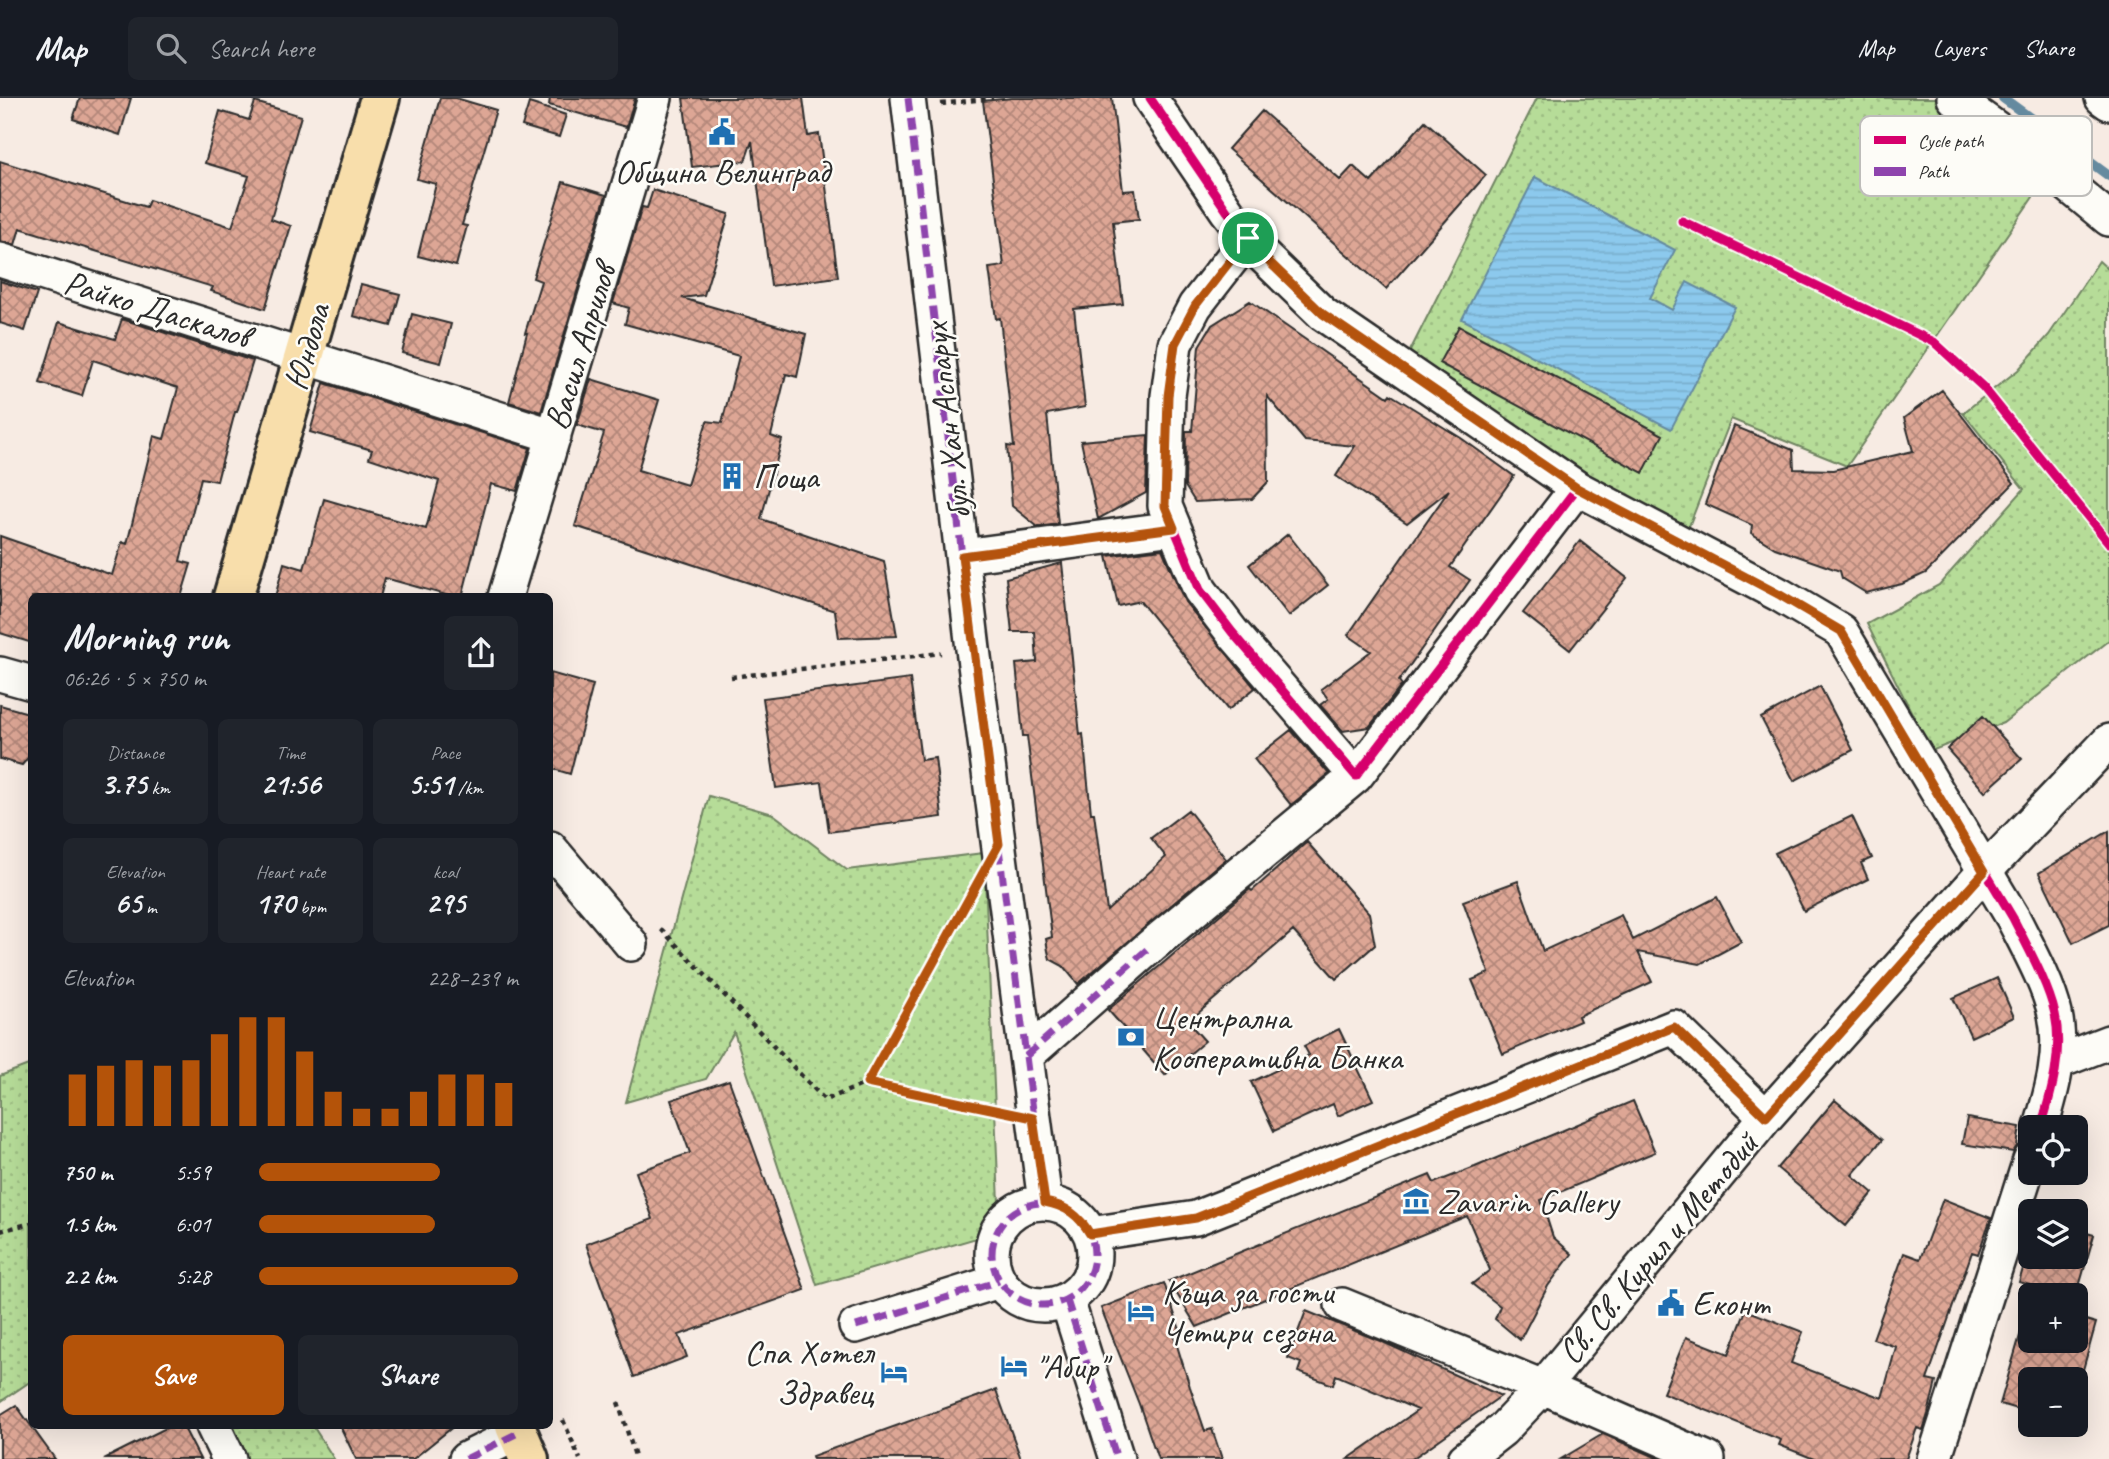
<!DOCTYPE html>
<meta charset="utf-8">
<style>
:root{--surface:#171b24;--page:#20242c;--text:#f1f3f6;--muted:#9ea1a6;--line:#363941;--accent:#b45309}
body{margin:0;font-family:Caveat,sans-serif;background:var(--page);color:var(--text);height:100vh;display:flex;flex-direction:column;font-size:26px;white-space:nowrap}
*{box-sizing:border-box;margin:0}
p{font-size:23px;color:var(--muted)}
.icon{flex:none;width:38px;height:38px;fill:none;stroke:currentColor;stroke-width:2;stroke-linecap:round;stroke-linejoin:round}
.map{position:relative;flex:1;overflow:hidden}
.details{position:absolute;left:28px;top:495px;width:525px;height:836px;display:flex;flex-direction:column;background:var(--surface);border-radius:10px;box-shadow:0 7px 28px #0002}
.details>*{flex:none}
.tools{position:absolute;left:2018px;top:1017px;display:grid;gap:14px}
.tools a{display:grid;place-items:center;width:70px;height:70px;border-radius:10px;background:var(--surface);box-shadow:0 7px 28px #0002;font-size:35px}
.pin{position:absolute;display:grid;place-items:center;width:60px;height:60px;color:#fff;margin:-30px;border:4px solid #fff;border-radius:50%;box-shadow:0 2px 7px #0007}
.round{display:grid;place-items:center;flex:none;width:74px;height:74px;border-radius:10px;background:var(--page)}
.headline{display:flex;align-items:center;justify-content:space-between;height:119px;padding:0 35px}
h1{font-size:38px;font-weight:700;line-height:52px}
.metrics{display:grid;grid-template-columns:repeat(3,1fr);gap:10px;height:119px;padding:7px 35px}
.metrics div{display:grid;align-content:center;border-radius:10px;background:var(--page);text-align:center}
.metrics b{font-size:30px;font-weight:700}
.metrics small{font-size:19px;font-weight:400}
.metrics p{font-size:19px}
.chart{height:196px;padding:14px 35px}
.chart p{display:flex;justify-content:space-between}
.chart svg{width:100%;height:126px;margin-top:7px;stroke:var(--accent);stroke-width:6}
.button{display:flex;gap:14px;margin-top:auto;padding:14px 35px}
.button a{flex:1;height:80px;border-radius:10px;background:var(--accent);color:#fff;font-size:28px;font-weight:700;line-height:80px;text-align:center}
.button a+a{background:var(--page);color:var(--text)}
ul{padding:0 35px;list-style:none;font-size:23px}
li{display:grid;grid-template-columns:112px 84px 1fr;align-items:center;height:52px}
li i{height:18px;border-radius:9px;background:var(--accent)}
header{display:flex;align-items:center;gap:42px;box-sizing:border-box;height:98px;padding:0 35px;background:var(--surface);border-bottom:2px solid var(--line)}
header strong{font-size:33px}
nav{display:flex;gap:38px;margin-inline-start:auto;font-size:24px}
.search{width:490px;height:63px;background:var(--page);display:flex;align-items:center;gap:18px;box-sizing:border-box;padding:0 24px;border-radius:10px;color:var(--muted);font-size:26px}
.map>svg:first-child{display:block}
.park{fill:url(#park-dots);stroke:#708462;stroke-width:2}
.water{fill:url(#water-rules);stroke:#658a9f;stroke-width:2}
.lines{fill:none;stroke-linecap:round;stroke-linejoin:round}
.stream{stroke:#658a9f;stroke-width:10}
.building{fill:url(#building-cross-hatch);stroke:#2b2b2b;stroke-width:2}
.minor-casing{stroke:#2b2b2b;stroke-width:38}
.major-casing{stroke:#2b2b2b;stroke-width:44}
.path{stroke:#2b2b2b;stroke-width:4.5;stroke-dasharray:5 5;stroke-linecap:butt}
.minor{stroke:#fdfcf7;stroke-width:33}
.major{stroke:#f8deab;stroke-width:38}
.quiet{stroke:#8e44ad;stroke-width:7;stroke-dasharray:14 7;stroke-linecap:butt}
.cycleway-casing{stroke:#fdfcf7;stroke-width:13}
.cycleway{stroke:#d6006c;stroke-width:9}
.route-casing{stroke:#fff;stroke-width:14}
.route{stroke:#b45309;stroke-width:9}
.labels{text-anchor:middle;dominant-baseline:central;stroke-width:5;stroke-linejoin:round;paint-order:stroke}
.poi-label{font-size:35px;fill:#2b2b2b;stroke:#fdfcf7;text-anchor:start}
.street-label{font-size:35px;fill:#2b2b2b;stroke:#fdfcf7}
.key{fill:#fdfcf7;stroke:#bebdba;stroke-width:2}
.key-label{font-size:19px;fill:#2b2b2b}
</style>
<header>
<strong>Map</strong>
<div class="search"><svg class="icon" aria-label="search" viewBox="0 0 24 24"><circle cx="10" cy="10" r="6"/><path d="M15 15l6 6"/></svg>Search here</div>
<nav><a>Map</a><a>Layers</a><a>Share</a></nav>
</header>
<div class="map">
<svg width="2109" height="1361" viewBox="0 0 2109 1361">
<defs>
<pattern id="park-dots" width="8" height="8" patternUnits="userSpaceOnUse" patternTransform="scale(1.75)"><rect width="8" height="8" fill="#b6dc98"/><path d="M2 2h.1M6 6h.1" fill="none" stroke="#9dbd83" stroke-width="1.8" stroke-linecap="round"/></pattern>
<pattern id="water-rules" width="6" height="5" patternUnits="userSpaceOnUse" patternTransform="scale(1.75)"><rect width="6" height="5" fill="#8cc9ed"/><path d="M0 2.5h6" fill="none" stroke="#79adcb"/></pattern>
<pattern id="building-cross-hatch" width="8" height="8" patternUnits="userSpaceOnUse" patternTransform="scale(1.75)"><rect width="8" height="8" fill="#dda695"/><path d="M0 0l8 8M0 8l8-8" fill="none" stroke="#b3877a"/></pattern>
</defs>
<rect width="100%" height="100%" fill="#f7ebe3"/>
<filter id="ink" filterUnits="userSpaceOnUse"><feTurbulence type="fractalNoise" baseFrequency=".0143" numOctaves="2"/><feDisplacementMap in="SourceGraphic" scale="14" xChannelSelector="R" yChannelSelector="G"/><feConvolveMatrix kernelMatrix="1 2 1 2 8 2 1 2 1" color-interpolation-filters="sRGB"/></filter>
<g filter="url(#ink)">
<path class="park" d="M1537,0H1942L2051,73L1847,368L1731,321L1682,446L1401,271Z
M2099,163L2109,172V542L2003,625L1931,653L1867,526L1939,487L2024,391L1963,315L2018,272L2049,237Z
M709,698L773,716L847,772L984,755L999,1105L980,1139L817,1187L734,934L706,981L626,1004Z
M31,966V1283L0,1304V978Z
M198,1328H313L334,1361H222Z"/>
<path class="water" d="M1535,79L1675,152L1650,200L1672,212L1687,184L1735,209L1671,331L1462,221Z"/>
<g class="lines">
<path class="stream" d="M2003,0L2109,78"/>
</g>
<path class="building" d="M80,0H131L120,37L73,21Z
M440,0H456L496,12L462,127L467,128L456,168L418,158L436,86L417,81Z
M550,0H635L626,29L549,7Z
M683,0H803L808,38L819,36L838,179L771,188L752,43L745,63L692,69Z
M1012,0H1112L1123,93L1135,92L1139,121L1113,124L1123,206L1074,211L1085,309L1047,316L1058,426L1038,429L1012,408L1007,348L1014,349L1000,220L996,221L989,170L1004,168L983,3Z
M255,4L301,18L271,121L291,128L265,211L211,193L213,189L20,130L15,147L0,143V63L146,109L149,102L232,129L249,78L205,65L220,13L249,22Z
M529,5L566,17L559,39L522,28Z
M1262,13L1340,82L1353,68L1371,84L1425,23L1486,77L1386,191L1228,51Z
M563,84L606,97L541,314L509,304L527,235H525L541,183L533,180Z
M653,92L729,116L704,197L682,200L806,236L797,279L786,276L771,338L782,342L761,421L884,463L897,538L839,540L835,513L575,428L604,335L577,327L591,281L659,302L638,372L687,387L707,323L722,325L739,258L625,226L629,210L613,205L642,109L647,110Z
M0,183L37,195L25,233L0,225Z
M361,186L400,196L391,228L353,218Z
M1250,203L1388,299L1390,296L1461,340L1514,378L1450,469L1470,482L1399,583L1402,587L1369,629L1343,633L1320,607L1328,601L1321,591L1371,553L1348,537L1449,392L1407,425L1336,378L1355,348L1305,343L1267,298L1268,384L1252,401L1195,404L1185,388L1186,333H1192L1199,248L1212,227Z
M412,216L451,226L441,265L402,255Z
M122,221L253,263L237,314H235L217,383L201,380L180,463L191,466L181,499H32V545L0,535V438L112,477L122,444L127,446L154,338L164,341L178,290L93,262L82,298L40,285L59,224L115,241Z
M1459,228L1663,337L1643,375L1439,265Z
M324,285L530,350L517,393L491,386L462,499H453L385,480L380,499H275L284,465L304,471L324,401L426,431L439,383L369,360L372,352L310,334Z
M1942,292L2014,385L1926,475L1902,486L1866,495L1842,480L1840,473L1775,450L1751,435L1752,427L1705,406L1734,328L1793,352L1794,371L1833,372L1913,353L1904,320Z
M1148,337L1146,395L1098,421L1081,343Z
M1288,436L1328,487L1289,518L1249,467Z
M1580,443L1627,480L1570,552L1523,515Z
M1162,451L1185,504L1255,590L1228,612L1140,503L1118,508L1107,458Z
M1062,465L1080,637L1083,636L1091,715H1094L1107,813L1166,759L1151,740L1188,712L1226,761L1078,886L1063,868L1050,861L1048,853L1046,841L1052,839L1027,638H1023L1016,566L1037,564L1035,534H1012L1006,480Z
M550,575L593,587L570,676L550,670Z
M910,581L921,662L935,660L942,719L829,734L822,684L776,690L763,600Z
M1820,588L1853,652L1794,683L1761,620Z
M0,607L32,616V655L22,667L0,661Z
M1983,618L2022,661L1985,694L1947,651Z
M1291,632L1329,676L1291,707L1254,661Z
M1852,718L1872,760L1861,765L1868,781L1804,813L1775,755Z
M2109,733V827L2073,845L2039,775Z
M1307,744L1369,815L1375,847L1336,881L1293,833L1188,924L1205,943L1165,977L1108,912L1250,791L1252,793Z
M1518,783L1543,853L1621,817L1633,842L1717,799L1741,844L1700,866L1638,854L1652,884L1578,918L1580,923L1503,956L1472,882L1489,875L1463,803Z
M1997,880L2014,919L1971,939L1953,900Z
M1339,931L1373,1002L1338,1018L1333,1006L1274,1033L1251,984L1309,957L1304,948Z
M729,982L805,1192L679,1237L687,1259L634,1279L586,1146L653,1121L636,1074L690,1055L671,1002Z
M1835,1002L1882,1042L1852,1077L1873,1095L1846,1128L1777,1070Z
M1633,1003L1655,1054L1541,1102L1553,1139L1572,1156L1548,1188L1520,1242L1495,1221L1500,1208L1472,1186L1490,1172L1467,1118L1197,1229L1169,1183L1430,1077L1434,1085L1475,1069Z
M1967,1020L2020,1029L2017,1048L2013,1054L1962,1046Z
M1943,1101L1991,1120L1978,1156L1972,1154L1927,1282L1936,1284L1928,1316L1923,1332L1917,1330L1906,1361H1814L1779,1347L1781,1342L1663,1295L1686,1239L1729,1256L1746,1212L1803,1234L1791,1265L1882,1300L1896,1249L1873,1241L1904,1155L1920,1161Z
M2076,1132L2094,1137L2076,1199V1197H2032L2034,1188L2019,1184L2030,1147V1158H2076Z
M1164,1185L1181,1235L1174,1238L1190,1289L1205,1333L1212,1331L1222,1361H1158L1139,1306L1101,1210Z
M2030,1203V1242H2076V1219L2096,1225L2076,1297V1281H2030V1315L2000,1306Z
M1306,1213L1385,1245L1501,1298L1412,1361H1348L1418,1312L1336,1277L1333,1287L1298,1274L1301,1265L1288,1260Z
M996,1292L1021,1361H813L812,1358Z
M16,1307L55,1361H0V1317Z
M170,1328H183L200,1361H104Z
M340,1328H454L413,1361H356Z
M1603,1336L1660,1361H1561Z"/>
<g class="lines">
<defs>
<path id="minor" d="M908,0L973,551L1045,1104
M1150,0L1227,113L1262,157L1323,216L1577,390L1780,497L1841,533L2013,820C2027,848 2048,885 2055,916C2063,954 2052,993 2041,1029
M1954,0L2021,48L2109,121
M2102,0L2109,5
M1248,140L1195,208L1175,246L1168,298L1165,408L1200,492L1232,534L1356,678L1577,390
M0,162L554,338
M963,458L1174,430
M505,499L655,0
M0,576L32,585
M550,750L631,846
M1026,958L1152,847L1356,678
M2057,964L2109,944
M992 1156a51 51 0 1 1 102 0a51 51 0 1 1-102 0Z
M1090,1136L1196,1120L1674,929L1766,1019
M1067,1202L1117,1361
M1342,1207L1543,1289L1708,1361
M856,1228L999,1183
M213,1328L229,1361
M466,1361L518,1335
M1465,1361L1502,1332L1543,1289L1766,1019L1984,774L2109,643
M1934,1361L2030,1062"/>
<path id="major" d="M233,499L380,0
M515,1328L529,1361"/>
</defs>
<use href="#minor" class="minor-casing"/>
<use href="#major" class="major-casing"/>
<path class="path" d="M941,6L993,0
M731,579L941,555
M661,831L825,1002L867,985L971,795
M867,985L1003,1014
M0,1133L32,1125
M618,1304L636,1361
M563,1322L580,1361"/>
<use href="#minor" class="minor"/>
<use href="#major" class="major"/>
<path class="quiet" d="M908,0L973,551L1045,1104
M963,458L1174,430
M1026,958L1152,847
M992 1156a51 51 0 1 1 102 0a51 51 0 1 1-102 0Z
M1090,1136L1196,1120
M1067,1202L1117,1361
M856,1228L999,1183
M466,1361L518,1335"/>
<defs>
<path id="cycleway" d="M1150,0L1227,113L1262,157L1323,216L1577,390L1780,497L1841,533L2013,820C2027,848 2048,885 2055,916C2063,954 2052,993 2041,1029
M1682,123L1934,244L1983,289L2109,445
M1248,140L1195,208L1175,246L1168,298L1165,408L1200,492L1232,534L1356,678L1577,390"/>
</defs>
<use href="#cycleway" class="cycleway-casing"/>
<use href="#cycleway" class="cycleway"/>
</g>
</g>
<g class="lines" filter="url(#ink)">
<defs>
<path id="route" d="M1248,140L1262,157L1323,216L1577,390L1780,497L1841,533L1984,774L1766,1019L1674,929L1196,1120L1090,1136C1079,1117 1066,1108 1045,1104L1033,1020L867,985L999,746L962,458L1174,430L1165,408L1168,298L1175,246L1195,208Z"/>
</defs>
<use href="#route" class="route-casing"/>
<use href="#route" class="route"/>
</g>
<defs>
<symbol id="civic-bare" viewBox="-9 -9 18 18"><path d="M-.6-6.5H3V-4.5H.6V-3L4-1V1h2V6H-6V1h2V-1L-.6-3ZM-1.2 2.5V6h2.4V2.5Z" fill="#1f6fb2" stroke="#fdfcf7" stroke-width="2.5" paint-order="stroke"/></symbol>
<symbol id="building-bare" viewBox="-9 -9 18 18"><path d="M-4-6H4V6H1V3H-1V6H-4ZM-2.5-4.3h1.7v1.8h-1.7ZM.8-4.3h1.7v1.8H.8ZM-2.5-1h1.7V.8h-1.7ZM.8-1h1.7V.8H.8Z" fill="#1f6fb2" stroke="#fdfcf7" stroke-width="2.5" paint-order="stroke"/></symbol>
<symbol id="bank-bare" viewBox="-9 -9 18 18"><path d="M-6-4H6V4H-6ZM0-2.3a2.3 2.3 0 1 0 0 4.6a2.3 2.3 0 1 0 0-4.6Z" fill="#1f6fb2" stroke="#fdfcf7" stroke-width="2.5" paint-order="stroke"/></symbol>
<symbol id="museum-bare" viewBox="-9 -9 18 18"><path d="M0-6L6-3V-2H-6V-3ZM-5-1h2V3h-2ZM-1-1h2V3h-2ZM3-1h2V3H3ZM-6 4H6V6H-6Z" fill="#1f6fb2" stroke="#fdfcf7" stroke-width="2.5" paint-order="stroke"/></symbol>
<symbol id="hotel-bare" viewBox="-9 -9 18 18"><path d="M-6-4.5h1.5V1H6V5H4.5V3h-9V5H-6ZM-4 0a1.8 1.8 0 1 1 3.6 0ZM.5 0V-2.5h3Q6-2.5 6 0Z" fill="#1f6fb2" stroke="#fdfcf7" stroke-width="2.5" paint-order="stroke"/></symbol>
</defs>
<g fill-rule="evenodd">
<use href="#civic-bare" x="703" y="15" width="38" height="38"/>
<use href="#building-bare" x="713" y="359" width="38" height="38"/>
<use href="#bank-bare" x="1112" y="920" width="38" height="38"/>
<use href="#museum-bare" x="1397" y="1084" width="38" height="38"/>
<use href="#civic-bare" x="1652" y="1186" width="38" height="38"/>
<use href="#hotel-bare" x="1122" y="1194" width="38" height="38"/>
<use href="#hotel-bare" x="995" y="1249" width="38" height="38"/>
<use href="#hotel-bare" x="875" y="1255" width="38" height="38"/>
</g>
<g class="labels">
<g class="poi-label">
<text x="722" y="73" text-anchor="middle">Община Велинград</text>
<text x="753" y="378">Поща</text>
<text x="1152" y="919">Централна<tspan x="1152" dy="40">Кооперативна Банка</tspan></text>
<text x="1437" y="1103">Zavarin Gallery</text>
<text x="1162" y="1193">Къща за гости<tspan x="1162" dy="40">Четири сезона</tspan></text>
<text x="1692" y="1205">Еконт</text>
<text x="873" y="1254" text-anchor="end">Спа Хотел<tspan x="873" dy="40">Здравец</tspan></text>
<text x="1035" y="1268">"Абир"</text>
</g>
<g class="street-label">
<text transform="translate(157 211) rotate(17)">Райко Даскалов</text>
<text transform="translate(307 249) rotate(-74)">Юндола</text>
<text transform="translate(580 249) rotate(-73)">Васил Априлов</text>
<text transform="translate(947 323) rotate(-97)">бул. Хан Аспарух</text>
<text transform="translate(1658 1150) rotate(-50)">Св. Св. Кирил и Методий</text>
</g>
</g>
<rect x="1860" y="18" width="232" height="80" rx="10" class="key"/>
<rect x="1874" y="38" width="32" height="8" fill="#d6006c"/>
<rect x="1874" y="69" width="32" height="9" fill="#8e44ad"/>
<g class="key-label">
<text x="1918" y="49">Cycle path</text>
<text x="1918" y="80">Path</text>
</g>
</svg>
<div class="tools">
<a><svg class="icon" aria-label="locate" viewBox="0 0 24 24"><circle cx="12" cy="12" r="6"/><path d="M12 2v4M12 18v4M2 12h4M18 12h4"/></svg></a>
<a><svg class="icon" aria-label="layers" viewBox="0 0 24 24"><path d="M12 4l9 5-9 5-9-5zM3 14l9 5 9-5"/></svg></a>
<a>+</a>
<a>−</a>
</div>
<div class="pin" style="left:1248px;top:140px;background:#1e9e55"><svg class="icon" aria-label="arrive" viewBox="0 0 24 24"><path d="M6 21V4h12l-3 4 3 4H6"/></svg></div>
<section class="details">
<div class="headline"><div><h1>Morning run</h1><p>06:26 · 5 × 750 m</p></div><a class="round"><svg class="icon" aria-label="share" viewBox="0 0 24 24"><path d="M12 15V3M7 8l5-5 5 5M5 13v7h14v-7"/></svg></a></div>
<div class="metrics">
<div><p>Distance</p><b>3.75<small> km</small></b></div>
<div><p>Time</p><b>21:56</b></div>
<div><p>Pace</p><b>5:51<small> /km</small></b></div>
</div>
<div class="metrics">
<div><p>Elevation</p><b>65<small> m</small></b></div>
<div><p>Heart rate</p><b>170<small> bpm</small></b></div>
<div><p>kcal</p><b>295</b></div>
</div>
<div class="chart"><p><span>Elevation</span>228–239 m</p>
<svg viewBox="0 0 160 44" preserveAspectRatio="none"><path d="M5 44V26M15 44V23M25 44V21M35 44V23M45 44V21M55 44V12M65 44V6M75 44V6M85 44V18M95 44V32M105 44V38M115 44V38M125 44V32M135 44V26M145 44V26M155 44V29"/></svg>
</div>
<ul>
<li><b>750 m</b>5:59<i style="width:70%"></i></li>
<li><b>1.5 km</b>6:01<i style="width:68%"></i></li>
<li><b>2.2 km</b>5:28<i style="width:100%"></i></li>
</ul>
<div class="button"><a>Save</a><a>Share</a></div>
</section>
</div>
